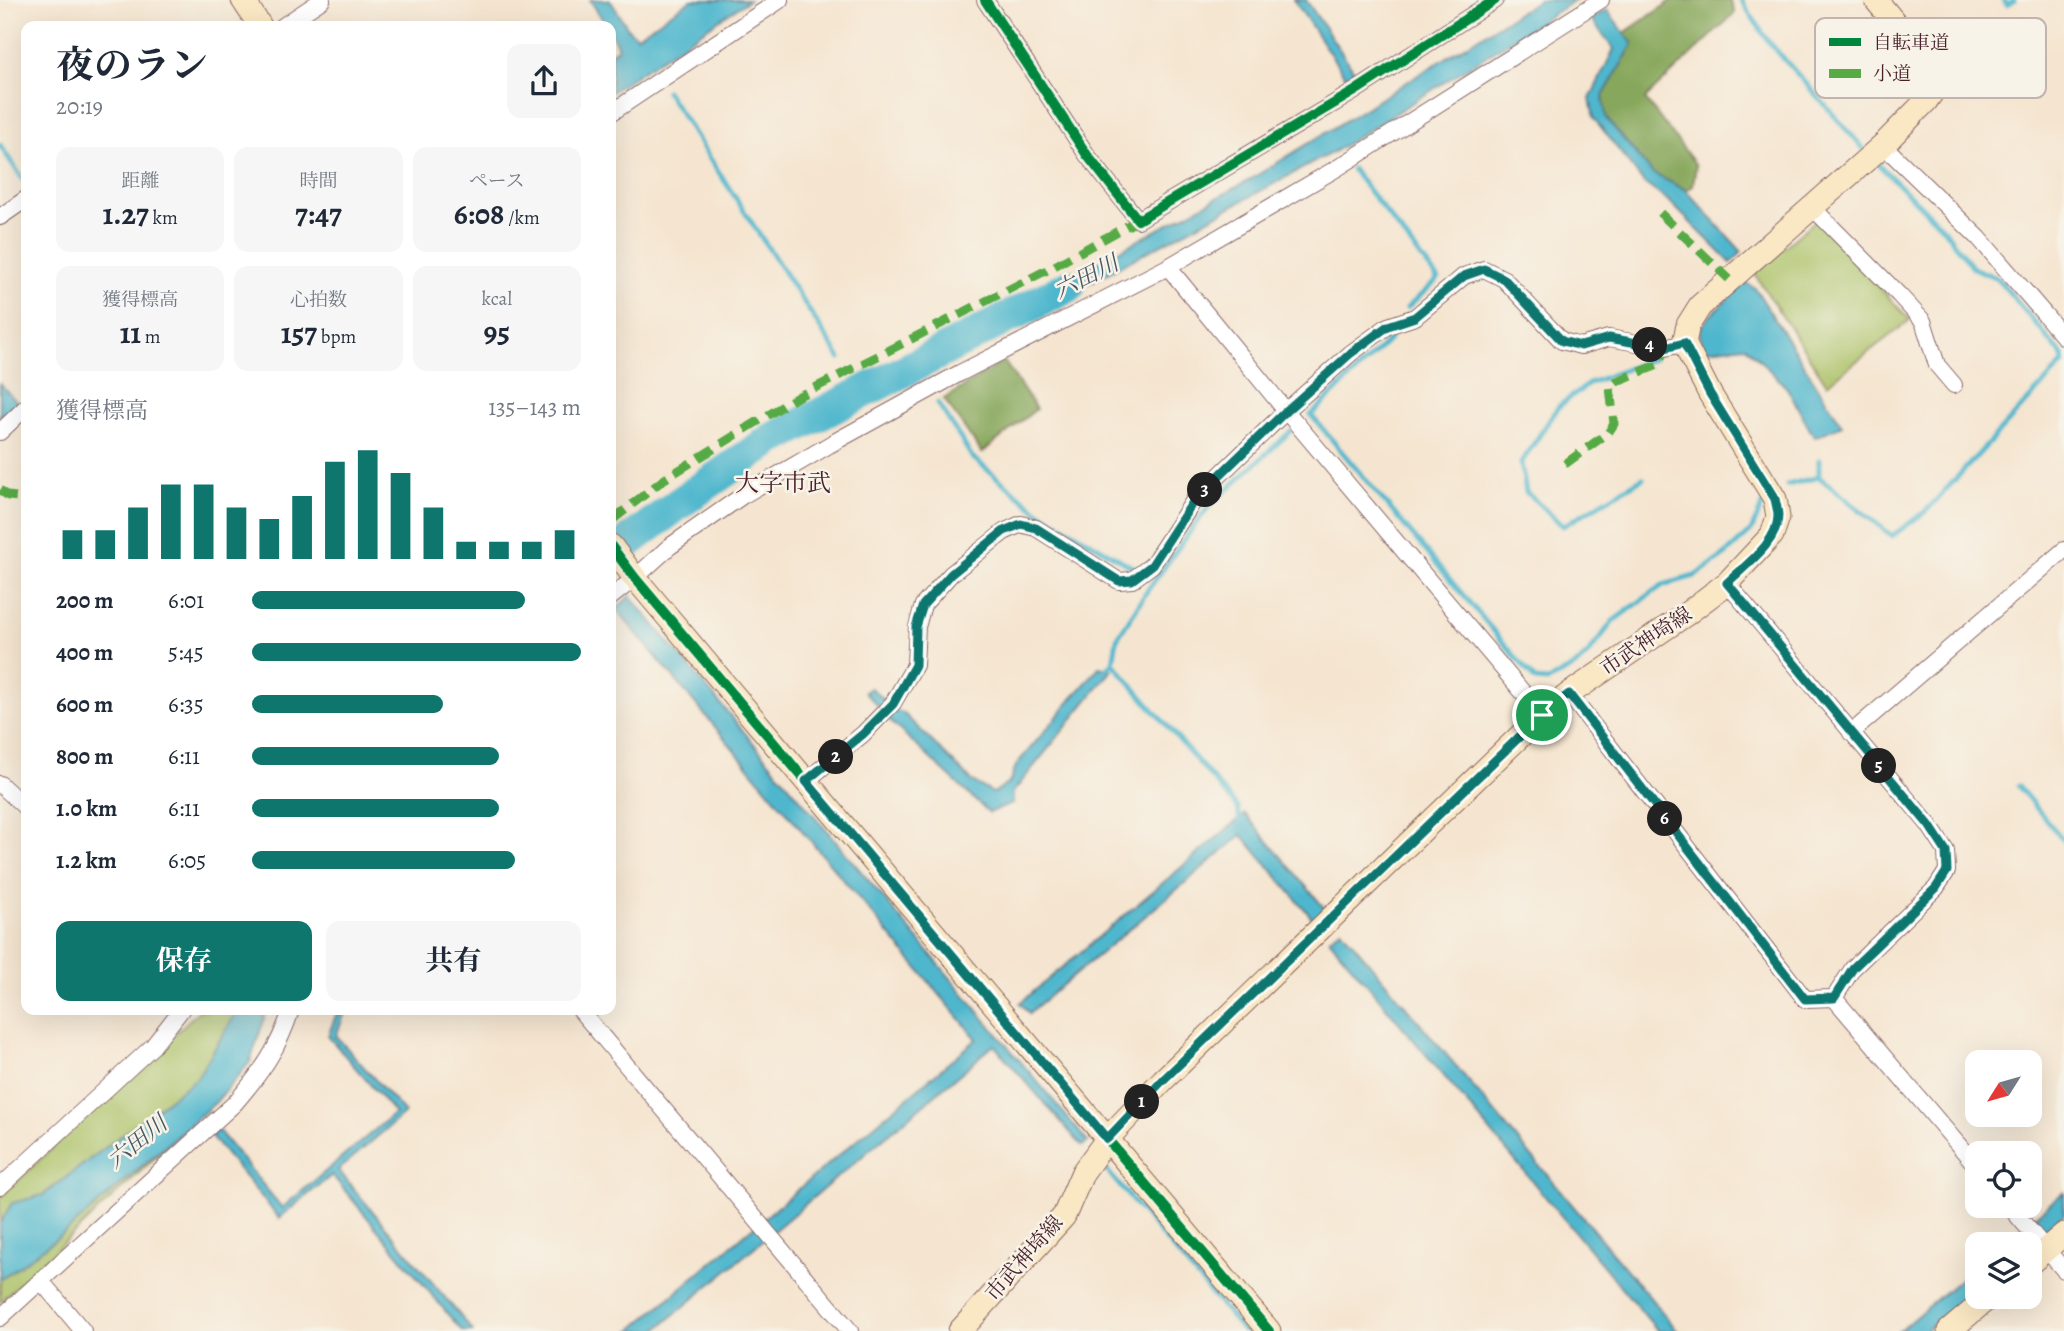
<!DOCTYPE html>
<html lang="ja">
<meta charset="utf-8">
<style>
:root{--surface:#fff;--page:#f6f6f7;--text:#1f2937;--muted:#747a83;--accent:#0f766e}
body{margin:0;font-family:Alegreya,"Noto Serif JP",serif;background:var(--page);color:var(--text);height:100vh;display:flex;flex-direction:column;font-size:26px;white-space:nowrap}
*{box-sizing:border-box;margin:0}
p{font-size:23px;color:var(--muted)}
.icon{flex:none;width:38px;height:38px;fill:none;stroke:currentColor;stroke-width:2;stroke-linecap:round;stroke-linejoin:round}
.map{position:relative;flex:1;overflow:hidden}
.side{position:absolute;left:21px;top:21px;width:595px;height:994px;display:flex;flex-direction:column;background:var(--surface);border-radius:14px;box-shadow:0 7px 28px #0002}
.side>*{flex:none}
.needle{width:46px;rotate:233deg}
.tools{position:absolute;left:1965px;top:1050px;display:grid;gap:14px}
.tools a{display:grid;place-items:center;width:77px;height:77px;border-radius:14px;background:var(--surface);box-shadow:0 7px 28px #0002;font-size:35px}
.pin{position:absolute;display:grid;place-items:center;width:60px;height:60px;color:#fff;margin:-30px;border:4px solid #fff;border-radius:50%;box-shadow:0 2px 7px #0007}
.km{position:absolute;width:35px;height:35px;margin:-18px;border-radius:50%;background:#222;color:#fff;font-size:19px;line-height:35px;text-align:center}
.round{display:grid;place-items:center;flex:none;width:74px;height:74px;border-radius:14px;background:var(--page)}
.head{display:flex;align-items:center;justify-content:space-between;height:119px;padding:0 35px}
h1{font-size:38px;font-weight:700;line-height:52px}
.metrics{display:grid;grid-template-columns:repeat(3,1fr);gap:10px;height:119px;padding:7px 35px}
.metrics div{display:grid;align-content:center;border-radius:14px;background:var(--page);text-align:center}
.metrics b{font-size:30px;font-weight:700}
.metrics small{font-size:19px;font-weight:400}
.metrics p{font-size:19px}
.chart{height:196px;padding:14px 35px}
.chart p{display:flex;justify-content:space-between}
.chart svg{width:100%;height:126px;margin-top:7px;stroke:var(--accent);stroke-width:6}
.button{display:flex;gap:14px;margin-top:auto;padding:14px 35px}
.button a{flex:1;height:80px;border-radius:14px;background:var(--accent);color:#fff;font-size:28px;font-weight:700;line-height:80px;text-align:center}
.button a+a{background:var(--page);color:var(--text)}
ul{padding:0 35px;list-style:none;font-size:23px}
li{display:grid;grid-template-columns:112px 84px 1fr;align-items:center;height:52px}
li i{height:18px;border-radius:9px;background:var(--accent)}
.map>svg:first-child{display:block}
.green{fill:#aac166;stroke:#7a7048;stroke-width:2}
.forest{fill:#87a75b;stroke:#686343;stroke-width:2}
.water{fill:#4fb7cd;stroke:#4c6b7c;stroke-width:2}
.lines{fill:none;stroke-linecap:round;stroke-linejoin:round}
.stream{stroke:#4fb7cd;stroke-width:5}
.river{stroke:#4fb7cd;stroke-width:33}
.street-casing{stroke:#866465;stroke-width:18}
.secondary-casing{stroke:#866465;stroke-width:25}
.street{stroke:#fff;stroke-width:16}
.secondary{stroke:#fae7c3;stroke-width:23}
.quiet{stroke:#57aa44;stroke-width:9;stroke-dasharray:18 9;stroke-linecap:butt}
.cycleway-casing{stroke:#f7f3e8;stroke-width:15}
.cycleway{stroke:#00873e;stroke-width:10}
.route-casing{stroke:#fff;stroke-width:14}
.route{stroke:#0f766e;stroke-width:9}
.labels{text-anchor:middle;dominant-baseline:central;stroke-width:5;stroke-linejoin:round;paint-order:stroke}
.street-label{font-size:21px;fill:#4a1f2b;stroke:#f7f3e8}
.water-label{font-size:23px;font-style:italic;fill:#4c5464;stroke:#f7f3e8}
.quarter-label{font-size:24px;fill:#4a1f2b;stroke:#f7f3e8}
.key{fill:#f7f3e8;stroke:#c3b3af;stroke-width:2}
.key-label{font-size:19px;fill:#4a1f2b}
</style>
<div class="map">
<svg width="2064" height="1331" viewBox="0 0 2064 1331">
<rect width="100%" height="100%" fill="#f7f3e8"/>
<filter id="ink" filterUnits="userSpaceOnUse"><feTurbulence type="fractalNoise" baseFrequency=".0143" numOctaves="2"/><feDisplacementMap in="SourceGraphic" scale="14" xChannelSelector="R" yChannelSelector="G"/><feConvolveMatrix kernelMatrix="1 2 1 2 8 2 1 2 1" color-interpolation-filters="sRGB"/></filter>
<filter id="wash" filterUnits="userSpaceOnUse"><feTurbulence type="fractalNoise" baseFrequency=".00686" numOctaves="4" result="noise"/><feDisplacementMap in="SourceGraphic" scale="28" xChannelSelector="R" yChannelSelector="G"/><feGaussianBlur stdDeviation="1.57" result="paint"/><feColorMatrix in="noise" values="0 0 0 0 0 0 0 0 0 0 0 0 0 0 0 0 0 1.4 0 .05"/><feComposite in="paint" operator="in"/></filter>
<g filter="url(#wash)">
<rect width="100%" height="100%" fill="#f5e5d0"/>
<path class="green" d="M1816,220L1910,320L1827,384L1754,273Z
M200,1010H238L197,1078L43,1195L12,1204L0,1223V1197Z
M200,1116L0,1302V1280L67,1231Z"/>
<path class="forest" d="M1673,0H1730L1735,13L1645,99L1696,165L1693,186L1686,190L1652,174L1606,118L1602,97L1633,44L1624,33Z
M1004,361L1036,409L982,453L944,399Z"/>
<path class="water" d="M590,0H610L629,30L637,36L691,0H749L611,92V53L618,48L611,32V26H607Z
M1294,0H1306L1354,71L1345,76Z
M1539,0H1575L1337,150L1035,312L1024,302L1248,181Z
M1607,10L1633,44L1603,96L1606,118L1652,173L1686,190L1742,252L1731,263L1670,202L1644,183L1594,118L1590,99L1614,49L1591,19Z
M1746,283L1755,288L1842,425L1814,437L1787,388L1746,346L1705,350C1702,343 1698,336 1701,328C1706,317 1736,291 1746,283Z
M0,384L18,403L0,417Z
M630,596L1088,1142L1082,1146L994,1045L655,1331H630L977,1039L616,609Z
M1099,667L1112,670L1013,792V803L989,813L891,722C887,713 873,702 865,692L871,688L897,711L903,713L972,781L993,793L1009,783L1017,764Z
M1245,814L1326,910L1314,920L1242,835L1029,1013L1020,1003Z
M1341,929L1678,1331H1658L1329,939Z
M238,1010H267L250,1062L216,1102L67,1231L0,1280V1223L12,1203L43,1195L197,1078Z
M338,1010H346L336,1036L405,1113L338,1170L473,1331H462L332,1175L279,1218L211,1136L218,1130L282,1208L395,1113L328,1036Z
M2064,1192V1214L2028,1244H2002Z
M1977,1265V1287L1925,1331H1899Z"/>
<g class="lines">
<path class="stream" d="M1741,0L1768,41L1863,148
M2003,0L2007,5L2014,0
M666,91L840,358
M0,145L26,184
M1352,169L1438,279L1407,308
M1390,339L1311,415L1535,680L1548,681L1575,666L1589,653L1613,621L1663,585L1695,576L1726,554L1751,531L1763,504
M938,403L972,457L1039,512L1134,568
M1819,460V477
M1643,478L1563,526L1526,492L1521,463L1559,406L1590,383L1653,359
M1787,485L1819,477L1892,536L1926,511L2063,363V356L1997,278L1973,268L1942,227L1879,165
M1113,663L1238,808L1240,826
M1103,673L1113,663L1117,639L1149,588L1208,507L1290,432
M2018,786L2064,841
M1103,1166L1243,1331"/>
<path class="river" d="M611,555L681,502L772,439L1069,286"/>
</g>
</g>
<g filter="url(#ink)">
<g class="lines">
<defs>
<path id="street" d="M985,0L1087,155L1138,220L1355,91L1495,0
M283,26L322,0
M611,113L780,0
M1883,145L1979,238L2064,337
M1812,207L1899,295L1923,321L1937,365L1954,385
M0,217L26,199
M0,432L26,407
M1727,583L1929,825L1946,851L1947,871L1936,888L1853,968L1834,998
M611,597L635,578L669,547L742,496L829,445L960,373L1168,267
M1569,694L1805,999L1834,998
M1542,715L1286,411L1168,267L1339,167L1601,0
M1851,733L2064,550
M806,781L863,734L893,703L915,665L917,627L923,605L951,574L1004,532L1021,524L1036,528L1119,581L1132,580L1152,565L1195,499L1286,411L1351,353L1388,326L1415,317L1464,276L1484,269L1504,279L1562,341L1581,346L1609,338L1665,348L1684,343
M0,784L26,808
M1834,998L1978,1168
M580,1010L850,1331
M0,1187L153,1046L181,1010
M2009,1206L2064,1270
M41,1281L83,1331
M0,1318L235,1103C261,1073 279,1048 291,1010"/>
<path id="secondary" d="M243,0L260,26
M611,546L635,578L1269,1331
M2030,1263L2064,1234
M960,1331L1064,1216L1083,1172L1107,1139L1163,1080L1542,715L1569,694L1685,615L1727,583L1772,535L1778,517L1775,499L1710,394L1684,343L1688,325L1700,306L1883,145L1926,101L1933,91L1936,80L1931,67L1876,0
M1949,1331L1989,1297"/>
</defs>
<use href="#street" class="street-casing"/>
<use href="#secondary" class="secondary-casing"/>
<use href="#street" class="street"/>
<use href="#secondary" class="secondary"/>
<path class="quiet" d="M1660,213L1729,279
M1565,464L1608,433L1614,424L1610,387L1617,381L1658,365L1665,348
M0,490L8,496L26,498
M611,521L663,480L799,396L1049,269L1138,220"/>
<defs>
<path id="cycleway" d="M985,0L1087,155L1138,220L1355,91L1495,0
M611,546L635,578L1269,1331
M806,781L863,734L893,703L915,665L917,627L923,605L951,574L1004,532L1021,524L1036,528L1119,581L1132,580L1152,565L1195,499L1286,411L1351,353L1388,326L1415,317L1464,276L1484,269L1504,279L1562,341L1581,346L1609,338L1665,348L1684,343"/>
</defs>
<use href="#cycleway" class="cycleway-casing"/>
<use href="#cycleway" class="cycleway"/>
</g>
</g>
<g class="lines" filter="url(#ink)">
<defs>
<path id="route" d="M1484,269L1504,279L1562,341L1581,346L1609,338L1665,348L1684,343L1710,394L1775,499C1776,504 1778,510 1778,516C1778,543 1744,566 1727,583L1929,825L1946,851L1947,871L1936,888L1853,968L1834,998L1805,999L1569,694L1542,715L1163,1080L1107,1139L806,781L863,734L893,704L915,665L916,627L923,605L951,574L1004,531L1021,524L1036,528L1119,581L1132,580L1152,565L1195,499L1286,411L1351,353L1388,326L1415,317L1464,276Z"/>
</defs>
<use href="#route" class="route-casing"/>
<use href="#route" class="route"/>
</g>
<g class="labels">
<g class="street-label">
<text transform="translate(1646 641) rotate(-34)">市武神埼線</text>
<text transform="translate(1024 1258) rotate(-49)">市武神埼線</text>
</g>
<g class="water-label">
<text transform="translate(1086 277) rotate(-27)">六田川</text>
<text transform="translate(137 1142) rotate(-39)">六田川</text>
</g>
<g class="quarter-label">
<text x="783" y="483">大字市武</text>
</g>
</g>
<rect x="1815" y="18" width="231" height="80" rx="10" class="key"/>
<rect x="1829" y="38" width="32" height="8" fill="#00873e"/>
<rect x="1829" y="69" width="32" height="9" fill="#57aa44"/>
<g class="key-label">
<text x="1873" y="49">自転車道</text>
<text x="1873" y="80">小道</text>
</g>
</svg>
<div class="tools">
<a><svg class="needle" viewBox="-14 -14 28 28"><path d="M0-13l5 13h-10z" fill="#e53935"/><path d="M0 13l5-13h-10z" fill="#747a83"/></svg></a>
<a><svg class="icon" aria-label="locate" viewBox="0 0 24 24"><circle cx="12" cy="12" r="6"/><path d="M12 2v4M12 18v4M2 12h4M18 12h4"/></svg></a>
<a><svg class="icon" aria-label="layers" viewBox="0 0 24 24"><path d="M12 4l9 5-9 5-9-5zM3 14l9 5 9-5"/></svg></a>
</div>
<div class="pin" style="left:1542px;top:715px;background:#1e9e55"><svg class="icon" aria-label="arrive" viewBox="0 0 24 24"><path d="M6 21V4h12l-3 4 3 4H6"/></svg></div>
<b class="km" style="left:1142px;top:1102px">1</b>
<b class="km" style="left:836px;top:757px">2</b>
<b class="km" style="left:1205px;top:490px">3</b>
<b class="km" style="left:1650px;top:345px">4</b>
<b class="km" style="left:1879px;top:766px">5</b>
<b class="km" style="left:1665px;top:819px">6</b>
<section class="side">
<div class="head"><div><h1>夜のラン</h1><p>20:19</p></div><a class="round"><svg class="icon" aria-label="share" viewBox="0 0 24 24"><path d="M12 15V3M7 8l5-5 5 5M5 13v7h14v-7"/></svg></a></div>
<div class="metrics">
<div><p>距離</p><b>1.27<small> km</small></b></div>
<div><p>時間</p><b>7:47</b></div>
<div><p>ペース</p><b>6:08<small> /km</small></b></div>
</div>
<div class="metrics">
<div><p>獲得標高</p><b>11<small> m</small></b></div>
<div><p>心拍数</p><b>157<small> bpm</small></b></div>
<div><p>kcal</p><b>95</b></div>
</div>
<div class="chart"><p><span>獲得標高</span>135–143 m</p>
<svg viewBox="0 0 160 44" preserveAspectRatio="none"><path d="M5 44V34M15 44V34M25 44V26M35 44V18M45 44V18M55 44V26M65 44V30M75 44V22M85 44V10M95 44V6M105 44V14M115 44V26M125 44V38M135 44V38M145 44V38M155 44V34"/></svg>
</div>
<ul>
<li><b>200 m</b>6:01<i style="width:83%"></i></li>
<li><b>400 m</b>5:45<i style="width:100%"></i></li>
<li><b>600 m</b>6:35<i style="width:58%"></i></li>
<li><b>800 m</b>6:11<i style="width:75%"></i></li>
<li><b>1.0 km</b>6:11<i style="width:75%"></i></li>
<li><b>1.2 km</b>6:05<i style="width:80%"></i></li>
</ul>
<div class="button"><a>保存</a><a>共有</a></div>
</section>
</div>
